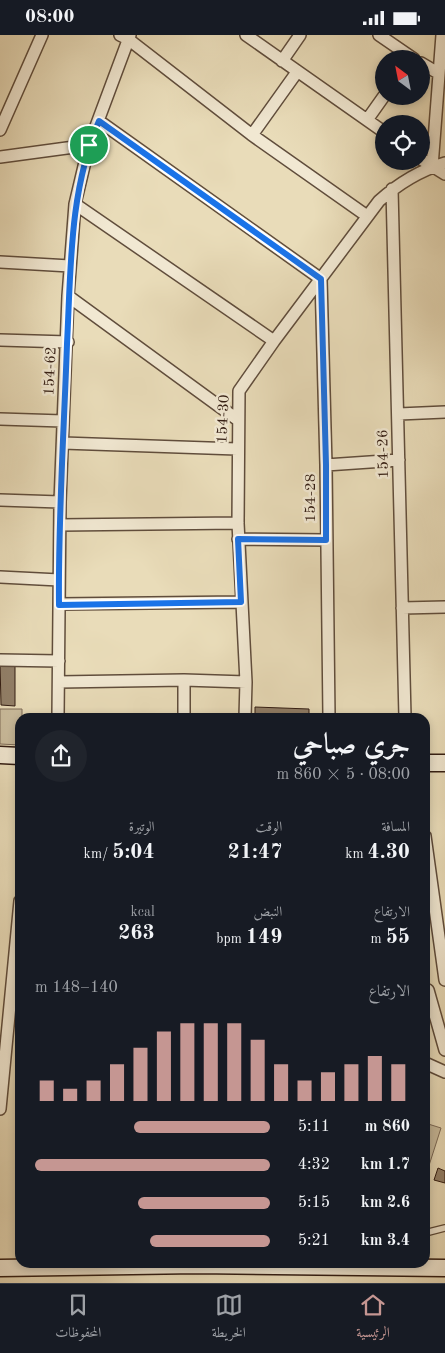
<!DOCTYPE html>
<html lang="ar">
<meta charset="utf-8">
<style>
:root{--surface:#171b24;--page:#20242c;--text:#f1f3f6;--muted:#9ea1a6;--line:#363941;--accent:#c59692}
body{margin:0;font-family:"Old Standard TT",Amiri,serif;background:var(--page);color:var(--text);direction:rtl;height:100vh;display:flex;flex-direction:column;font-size:19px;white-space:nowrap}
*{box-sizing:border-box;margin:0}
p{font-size:16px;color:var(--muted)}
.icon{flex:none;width:28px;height:28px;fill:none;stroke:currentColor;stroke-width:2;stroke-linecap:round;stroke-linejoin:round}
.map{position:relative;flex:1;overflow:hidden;direction:ltr}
.details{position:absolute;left:15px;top:678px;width:415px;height:555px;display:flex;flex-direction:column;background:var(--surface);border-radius:15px;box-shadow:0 2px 8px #0003;direction:rtl}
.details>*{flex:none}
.needle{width:32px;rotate:328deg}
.fabs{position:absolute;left:375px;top:15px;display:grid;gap:10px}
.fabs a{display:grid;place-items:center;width:55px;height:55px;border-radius:50%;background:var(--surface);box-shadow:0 2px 8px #0003;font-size:25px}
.pin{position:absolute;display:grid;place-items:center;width:42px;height:42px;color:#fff;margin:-21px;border:2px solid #fff;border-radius:50%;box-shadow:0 1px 5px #0007}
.round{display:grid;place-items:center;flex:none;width:52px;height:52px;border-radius:26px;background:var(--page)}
.overview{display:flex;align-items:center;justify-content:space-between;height:85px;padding:0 20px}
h1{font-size:28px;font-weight:700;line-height:38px}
.metrics{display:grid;grid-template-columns:repeat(3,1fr);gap:8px;height:85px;padding:5px 20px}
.metrics div{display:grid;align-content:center}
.metrics b{font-size:21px;font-weight:700}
.metrics small{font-size:14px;font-weight:400}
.metrics p{font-size:14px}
.chart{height:140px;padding:10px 20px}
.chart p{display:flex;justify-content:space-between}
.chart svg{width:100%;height:90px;margin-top:5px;stroke:var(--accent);stroke-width:6}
ul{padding:0 20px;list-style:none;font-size:16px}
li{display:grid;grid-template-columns:80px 60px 1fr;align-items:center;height:38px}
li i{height:12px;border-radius:6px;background:var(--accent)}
.status{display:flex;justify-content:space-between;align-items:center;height:35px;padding:0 25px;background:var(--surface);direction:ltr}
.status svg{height:14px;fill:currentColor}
.tab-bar{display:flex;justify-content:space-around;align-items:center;height:70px;border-top:1px solid var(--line);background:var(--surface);font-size:14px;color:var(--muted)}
.tab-bar a{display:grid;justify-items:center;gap:2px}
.tab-bar .current{color:var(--accent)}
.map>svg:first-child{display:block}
.green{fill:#cabc9d;stroke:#7e6c58}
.building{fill:#928069;stroke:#331d13}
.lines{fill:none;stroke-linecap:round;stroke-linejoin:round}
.lane-casing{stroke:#604d3c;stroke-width:8}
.street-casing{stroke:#604d3c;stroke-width:14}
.secondary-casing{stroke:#331d13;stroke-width:19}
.lane{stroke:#f1e8d2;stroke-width:5.5}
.street{stroke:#f1e8d2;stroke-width:11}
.secondary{stroke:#f1e8d2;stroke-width:16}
.route-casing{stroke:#fff;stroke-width:10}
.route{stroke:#1a73e8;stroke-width:6}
.labels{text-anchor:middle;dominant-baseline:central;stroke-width:5;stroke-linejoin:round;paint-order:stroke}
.street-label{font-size:15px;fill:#331d13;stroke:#f1e8d2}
</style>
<div class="status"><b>08:00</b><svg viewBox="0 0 49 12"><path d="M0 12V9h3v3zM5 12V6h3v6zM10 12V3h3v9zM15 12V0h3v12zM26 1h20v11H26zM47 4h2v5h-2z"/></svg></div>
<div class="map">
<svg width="445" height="1248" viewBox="0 0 445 1248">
<rect width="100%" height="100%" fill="#e9dcb9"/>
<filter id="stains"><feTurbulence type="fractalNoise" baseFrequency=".004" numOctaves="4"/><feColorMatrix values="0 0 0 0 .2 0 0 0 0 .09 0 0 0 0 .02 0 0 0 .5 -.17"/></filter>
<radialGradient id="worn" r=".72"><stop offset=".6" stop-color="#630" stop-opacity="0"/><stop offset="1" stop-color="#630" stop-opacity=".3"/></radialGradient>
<path class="green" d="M0,674H22V682H20V710L0,709Z
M425,1088L441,1093L425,1143Z"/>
<path class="building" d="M0,628H15V671L1,670Z
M255,672L309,674V682H255Z
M438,1133L445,1136V1148L434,1145Z"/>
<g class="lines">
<defs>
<path id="lane" d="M425,1198L445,1193"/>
<path id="street" d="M120,0L128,4L252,100L367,181
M246,0L384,97
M379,0L414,24
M282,26L300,0
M421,28L438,38
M367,85L384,61
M99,86L321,244L326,430L329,682
M0,95L42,0
M252,100L297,37
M0,122L89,110
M421,124L445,139
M432,132L442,0
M392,154L405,682
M75,169L274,306
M0,227L70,231
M68,261L238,385
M0,305L68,307
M399,379L445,377
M0,384L63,386
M63,408L237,414
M326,430L399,425
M0,465L60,467
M60,490L238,488
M238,504L327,505
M0,542L59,545
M59,569L241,567
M402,573L445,572
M0,625L59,626
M184,645V682
M59,647L184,645L246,647
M58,682L60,467L68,261L75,169L89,110L130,0
M245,682L246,647L238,488L239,356L274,306L379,166C398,149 421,135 445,128
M425,801L445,945
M428,955L445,1015
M425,1028L445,1037
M0,1074L20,866"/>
<path id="secondary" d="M0,720L20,721
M425,728H445
M0,1233L197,1230L445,1233"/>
</defs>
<use href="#lane" class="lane-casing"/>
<use href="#street" class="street-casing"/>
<use href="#secondary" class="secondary-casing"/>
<use href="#lane" class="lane"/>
<use href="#street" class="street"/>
<use href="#secondary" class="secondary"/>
</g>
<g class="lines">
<defs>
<path id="route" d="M99,86L321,244L326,430V505L238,504L241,567L59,570C58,483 64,396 67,309C71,233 69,157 99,86Z"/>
</defs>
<use href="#route" class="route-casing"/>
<use href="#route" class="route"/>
</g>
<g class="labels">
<g class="street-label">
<text transform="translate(51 336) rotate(-87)">154-62</text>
<text transform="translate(224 384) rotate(-87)">154-30</text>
<text transform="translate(384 419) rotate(-91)">154-26</text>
<text transform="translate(311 463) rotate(-90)">154-28</text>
</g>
</g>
<rect width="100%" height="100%" filter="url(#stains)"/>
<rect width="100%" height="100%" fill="url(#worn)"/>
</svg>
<div class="fabs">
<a><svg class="needle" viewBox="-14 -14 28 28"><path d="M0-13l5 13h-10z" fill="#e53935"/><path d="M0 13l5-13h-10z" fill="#9ea1a6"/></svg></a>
<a><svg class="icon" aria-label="locate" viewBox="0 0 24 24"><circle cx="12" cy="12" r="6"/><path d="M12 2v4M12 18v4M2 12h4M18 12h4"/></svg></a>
</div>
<div class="pin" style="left:89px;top:110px;background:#1e9e55"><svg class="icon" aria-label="arrive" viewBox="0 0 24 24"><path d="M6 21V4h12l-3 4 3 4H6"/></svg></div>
<section class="details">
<div class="overview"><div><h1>جري صباحي</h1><p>08:00 · 5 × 860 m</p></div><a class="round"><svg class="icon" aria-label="share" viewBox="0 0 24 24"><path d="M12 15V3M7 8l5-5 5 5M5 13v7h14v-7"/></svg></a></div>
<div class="metrics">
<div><p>المسافة</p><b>4.30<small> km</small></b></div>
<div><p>الوقت</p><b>21:47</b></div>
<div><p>الوتيرة</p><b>5:04<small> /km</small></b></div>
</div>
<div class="metrics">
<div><p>الارتفاع</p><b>55<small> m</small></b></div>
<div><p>النبض</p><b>149<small> bpm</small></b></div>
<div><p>kcal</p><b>263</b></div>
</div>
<div class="chart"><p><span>الارتفاع</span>140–148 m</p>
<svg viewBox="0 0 160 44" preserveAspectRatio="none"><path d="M5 44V34M15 44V38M25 44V34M35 44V26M45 44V18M55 44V10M65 44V6M75 44V6M85 44V6M95 44V14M105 44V26M115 44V34M125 44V30M135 44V26M145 44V22M155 44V26"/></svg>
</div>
<ul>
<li><b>860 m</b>5:11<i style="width:58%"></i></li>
<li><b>1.7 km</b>4:32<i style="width:100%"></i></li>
<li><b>2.6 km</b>5:15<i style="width:56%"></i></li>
<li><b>3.4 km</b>5:21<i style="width:51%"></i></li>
</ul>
</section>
</div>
<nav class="tab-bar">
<a class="current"><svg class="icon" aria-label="home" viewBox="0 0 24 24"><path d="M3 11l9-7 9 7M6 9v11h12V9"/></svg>الرئيسية</a>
<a><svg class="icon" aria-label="map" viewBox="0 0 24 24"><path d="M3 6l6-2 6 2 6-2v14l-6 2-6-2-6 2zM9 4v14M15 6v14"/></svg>الخريطة</a>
<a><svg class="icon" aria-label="saved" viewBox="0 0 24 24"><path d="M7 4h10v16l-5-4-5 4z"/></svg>المحفوظات</a>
</nav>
